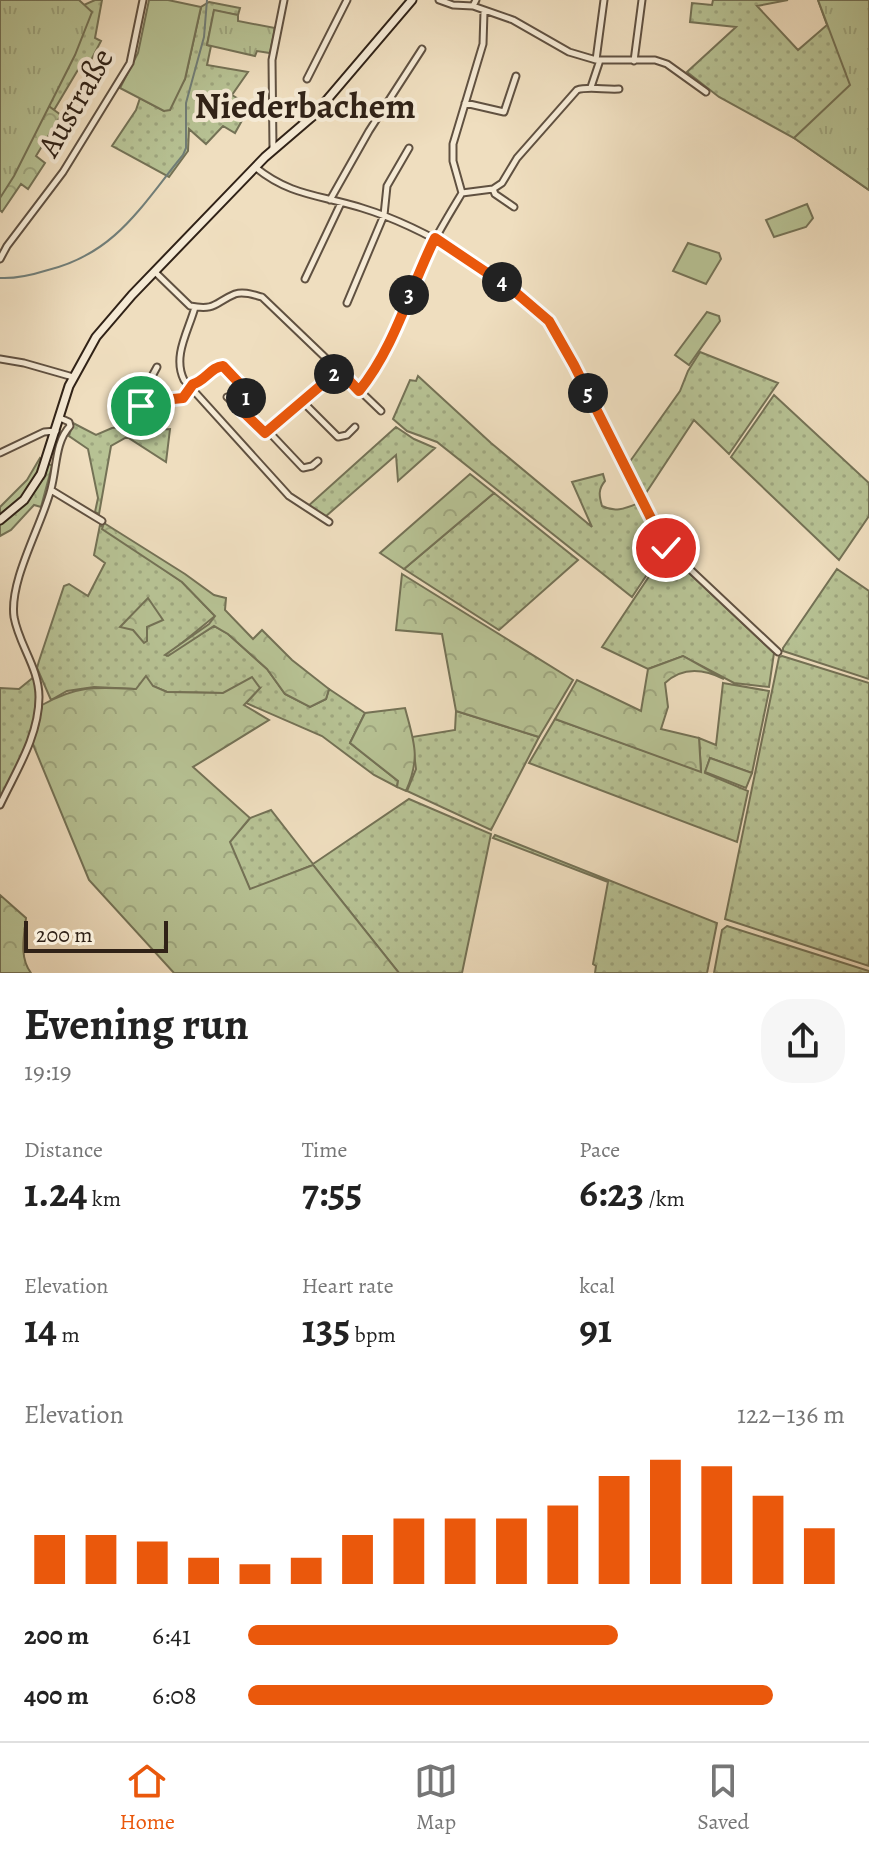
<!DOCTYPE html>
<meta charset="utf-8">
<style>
:root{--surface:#fff;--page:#f6f6f6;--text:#222;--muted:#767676;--line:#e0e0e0;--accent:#ea580c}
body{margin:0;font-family:Alegreya,serif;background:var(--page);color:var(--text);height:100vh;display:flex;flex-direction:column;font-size:30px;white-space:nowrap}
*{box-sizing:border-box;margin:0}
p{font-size:26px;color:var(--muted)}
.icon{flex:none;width:44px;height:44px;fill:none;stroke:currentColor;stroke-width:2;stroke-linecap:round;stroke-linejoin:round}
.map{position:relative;height:973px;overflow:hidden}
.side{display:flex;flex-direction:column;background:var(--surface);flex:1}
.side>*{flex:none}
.scale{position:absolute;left:24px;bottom:20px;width:144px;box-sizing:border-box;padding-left:8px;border:4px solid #302217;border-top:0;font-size:22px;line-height:28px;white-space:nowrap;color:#302217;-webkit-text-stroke:6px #f5ead5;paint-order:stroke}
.pin{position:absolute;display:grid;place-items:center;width:68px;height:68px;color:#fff;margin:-34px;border:4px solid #fff;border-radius:50%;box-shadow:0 2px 8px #0007}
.km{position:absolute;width:40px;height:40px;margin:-20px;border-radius:50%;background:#222;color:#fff;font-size:22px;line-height:40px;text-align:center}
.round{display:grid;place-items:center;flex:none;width:84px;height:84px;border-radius:32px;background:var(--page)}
.summary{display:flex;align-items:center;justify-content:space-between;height:136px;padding:0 24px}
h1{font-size:44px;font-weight:700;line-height:60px}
.metrics{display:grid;grid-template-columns:repeat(3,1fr);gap:12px;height:136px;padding:8px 24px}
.metrics div{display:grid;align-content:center}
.metrics b{font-size:40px;font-weight:700}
.metrics small{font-size:22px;font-weight:400}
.metrics p{font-size:22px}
.chart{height:224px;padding:16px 24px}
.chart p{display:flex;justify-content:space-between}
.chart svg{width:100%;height:144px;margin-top:8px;stroke:var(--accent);stroke-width:6}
ul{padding:0 24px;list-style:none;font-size:26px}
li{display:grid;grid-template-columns:128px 96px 1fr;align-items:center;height:60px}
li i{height:20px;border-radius:10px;background:var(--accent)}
.dock{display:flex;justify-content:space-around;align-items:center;height:112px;border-top:2px solid var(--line);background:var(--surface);font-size:22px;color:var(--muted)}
.dock a{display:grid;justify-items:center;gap:4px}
.dock .active{color:var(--accent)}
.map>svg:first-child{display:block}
.grass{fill:url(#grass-dots);stroke:#747256;stroke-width:2}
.forest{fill:url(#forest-crowns);stroke:#747256;stroke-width:2}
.park{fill:url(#park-tufts);stroke:#747256;stroke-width:2}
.pitch{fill:#b7c294;stroke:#747256;stroke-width:2}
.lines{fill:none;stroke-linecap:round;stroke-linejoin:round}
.stream{stroke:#717e78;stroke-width:2}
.minor-casing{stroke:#605141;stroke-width:9}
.secondary-casing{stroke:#302217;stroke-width:11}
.minor{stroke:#f5ead5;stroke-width:5}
.secondary{stroke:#f5ead5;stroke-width:7}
.route-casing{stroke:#fff;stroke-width:16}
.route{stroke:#ea580c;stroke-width:10}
.labels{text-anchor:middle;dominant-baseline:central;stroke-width:8;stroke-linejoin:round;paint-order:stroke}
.street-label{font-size:32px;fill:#302217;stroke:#f5ead5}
.quarter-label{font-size:36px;font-weight:bold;fill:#302217;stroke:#f5ead5}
</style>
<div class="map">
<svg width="869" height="973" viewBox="0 0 869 973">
<defs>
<pattern id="grass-dots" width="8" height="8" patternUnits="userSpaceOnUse" patternTransform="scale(2)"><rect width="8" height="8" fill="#b7c294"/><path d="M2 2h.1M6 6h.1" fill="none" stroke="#9ea67f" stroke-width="1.8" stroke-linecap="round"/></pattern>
<pattern id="forest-crowns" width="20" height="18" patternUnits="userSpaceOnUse" patternTransform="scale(2)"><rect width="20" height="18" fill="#b7c294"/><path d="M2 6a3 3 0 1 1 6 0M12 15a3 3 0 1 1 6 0" fill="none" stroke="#9ea67f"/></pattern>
<pattern id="park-tufts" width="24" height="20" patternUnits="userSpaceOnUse" patternTransform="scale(2)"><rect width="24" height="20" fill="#b7c294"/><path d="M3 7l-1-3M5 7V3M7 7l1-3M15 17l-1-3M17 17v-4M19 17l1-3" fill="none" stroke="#9ea67f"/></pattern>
</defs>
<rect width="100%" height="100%" fill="#efdebf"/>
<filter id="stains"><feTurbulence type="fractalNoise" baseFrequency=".0025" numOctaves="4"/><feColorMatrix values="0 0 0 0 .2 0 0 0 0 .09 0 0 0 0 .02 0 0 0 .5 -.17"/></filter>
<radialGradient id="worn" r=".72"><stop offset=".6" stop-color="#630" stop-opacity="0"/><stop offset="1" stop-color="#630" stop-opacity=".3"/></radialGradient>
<path class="grass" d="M33,0L75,9L95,0H102L95,38L101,41L88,66L82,63L54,110L11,80L0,9Z
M713,0H788L757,6L798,50L827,25L818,0H844L869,190L794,138L719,97L687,72L736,27L690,22L692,3L712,5Z
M209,2L240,8L238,15L214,11L207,45L211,46L207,65L248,72L232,95L250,106L235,133L223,126L206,144L189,129L188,151L169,177L112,146L136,110L140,98L164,111L185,79L201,7Z
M700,352L778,383L729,454L694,420L642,499L626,467L680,391L688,371Z
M418,376L491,443L592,527L572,482L603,474L605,481C598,489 599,496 602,506C615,513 626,508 639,503L664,549L632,597L437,442L407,431L393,419L410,380L416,381Z
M774,395L869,483V516L839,560L731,457Z
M73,423L96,435L112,428L156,423L155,430L170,429L166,462L127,437L111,446L99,514L95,512L98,498L88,449L69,436Z
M396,427L414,439L435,448L398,481L396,455L325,517L307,507Z
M494,493L578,560L499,630L404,569Z
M100,525L182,582L215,616L166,656L214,626L228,634L267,669L285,694L310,707L326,699L329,689L365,713L350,743L398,781L397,787L374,775L322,736L246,703L260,688L224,693L167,692L153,686L136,689L94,687L67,691L51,700L37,668L39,661L64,586L69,584L88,596L105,563L94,555Z
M668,553L774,653L769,687L734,683L683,656L648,669L602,647L664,554Z
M837,569L869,591V679L783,651V648Z
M782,656L869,683V966L725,919L779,657Z
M35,676C47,719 18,764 0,801V688L19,689Z
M723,683L769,691L752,773L710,758L705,773L748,791L737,842L529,763L555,719L701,771L699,738L716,745Z
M456,711L539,737L491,830L407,791L416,769L412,737L455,730Z
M409,799L491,834L462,973H399L313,865L250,890L229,842L250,818L271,810L313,864Z
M495,835L717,923L707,973H595L596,966L593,964L608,882L493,838Z
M727,926L869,971V973H714L722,930Z"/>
<path class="forest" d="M11,79L61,115L36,156L45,163L28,189L21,184L2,212L0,210V84Z
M40,458L52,466L41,507L34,505L11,530L0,536V507L27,480Z
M470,474L494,493L404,569L380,553Z
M104,523L185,574L214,595L226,598L225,610L253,639L262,630L292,660L329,689L326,699L310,707L285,694L267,669L228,634L214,626L168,656L165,655L209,624L215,616L182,582L102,529Z
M402,574L573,680L539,737L456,711L442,634L396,630Z
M148,598L163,620L147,627V641L144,643L133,630L120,627Z
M683,656L724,679C704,669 683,666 665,683L668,707L661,729L699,738L701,772L555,719L577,680L641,711L648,669Z
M146,676L153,686L167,692L223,693L252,677L260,688L244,705L269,720L193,767L250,818L230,842L250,889L313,865L399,973H174L89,880L32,742L38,727L42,705C78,685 96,687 136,689Z
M405,708C414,742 421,757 406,791L397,787L398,781L350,743L365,713Z
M0,895L26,918C24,937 19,957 31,973H0Z"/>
<path class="park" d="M0,0H79L92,12L75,55L14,176L0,198Z
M818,0H869V190L794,138L850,85Z
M214,10L238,15V21L275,28L270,53L257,51L255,56L207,45Z"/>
<path class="pitch" d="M149,0H168L201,7L185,79L170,110L164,111L120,88L138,53Z
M807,204L813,218L806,227L774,237L766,220Z
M688,243L719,253L721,259L706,284L673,271Z
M707,312L719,316L720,321L689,365L675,355Z
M710,758L752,773L746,788L705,772Z"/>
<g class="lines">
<path class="stream" d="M0,278C17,279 32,275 48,270C116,253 141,206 183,155L186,148V103L204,37L207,0"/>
<defs>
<path id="minor" d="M439,0L453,5L473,6L476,0
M473,6L513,20L569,52L596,60H655L667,64L706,92
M596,60L604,0
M634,61L642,0
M307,79L347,0
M591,87L600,60
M465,103L504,112L516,76
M273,149L272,60L284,0
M255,167C290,196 321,195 362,208C421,226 520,282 557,332L661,542L778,652
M493,189L495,194L514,207
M462,193L493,189L502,183L517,158L577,90C588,86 605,90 619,89
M330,200L369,131L422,49
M0,259L7,246L63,172L130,63L143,0
M155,272L190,306C217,311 215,302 235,294C244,291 254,295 262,297L381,411
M305,279L341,203
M347,303L384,215L387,186L409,148
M195,307C189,330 172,356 184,380L289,496L329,522
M0,359L24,363L73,377
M157,367L144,391V402L183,398L193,384C205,381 211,367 223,366L240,384L249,388L247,397L237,406L262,433L269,432
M359,391C388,355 401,310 420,269C432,242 447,218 462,193L453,161V144L483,44L484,12
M227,397L237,406
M304,403L338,437L347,435L355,427
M138,421L144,402
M0,453L44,432L56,431
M318,461L312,466L303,468L269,432L339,370
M51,490L102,521
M0,805C16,771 39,736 39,697C39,668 19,645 14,617C9,580 42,525 51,489C57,467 55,442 70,426L69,422L60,418"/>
<path id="secondary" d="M0,520L24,500L41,474L69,386L96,337L132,295L265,157L314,115L412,0"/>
</defs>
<use href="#minor" class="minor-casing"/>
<use href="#secondary" class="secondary-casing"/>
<use href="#minor" class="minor"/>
<use href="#secondary" class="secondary"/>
</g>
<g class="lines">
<defs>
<path id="route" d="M141,406L144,402L183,398L193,384C205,381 211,367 223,366L240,384L249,388L247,397L237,406L265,433L339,370L359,391C395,347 410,288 435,238L514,291L549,321L574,365L666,548"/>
</defs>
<use href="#route" class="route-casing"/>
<use href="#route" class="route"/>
</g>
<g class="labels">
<g class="street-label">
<text transform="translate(75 102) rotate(-60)">Austraße</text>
</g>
<g class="quarter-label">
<text x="305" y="105">Niederbachem</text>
</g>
</g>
<rect width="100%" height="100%" filter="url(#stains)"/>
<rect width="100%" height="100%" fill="url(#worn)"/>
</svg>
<div class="scale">200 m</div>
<div class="pin" style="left:141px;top:406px;background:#1e9e55"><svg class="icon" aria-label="arrive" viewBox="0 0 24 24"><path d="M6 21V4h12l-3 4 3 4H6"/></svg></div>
<div class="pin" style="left:666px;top:548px;background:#d93025"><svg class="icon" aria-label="check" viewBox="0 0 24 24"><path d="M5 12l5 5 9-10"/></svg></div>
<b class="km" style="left:246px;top:398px">1</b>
<b class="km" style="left:334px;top:374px">2</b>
<b class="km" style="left:409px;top:295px">3</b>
<b class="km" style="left:502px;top:282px">4</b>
<b class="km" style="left:588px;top:393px">5</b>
</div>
<section class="side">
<div class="summary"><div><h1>Evening run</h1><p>19:19</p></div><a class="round"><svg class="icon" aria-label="share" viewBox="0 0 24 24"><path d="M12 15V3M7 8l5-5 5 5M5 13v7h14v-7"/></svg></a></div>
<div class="metrics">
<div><p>Distance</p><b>1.24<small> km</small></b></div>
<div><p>Time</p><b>7:55</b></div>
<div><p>Pace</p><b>6:23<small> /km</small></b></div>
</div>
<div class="metrics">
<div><p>Elevation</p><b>14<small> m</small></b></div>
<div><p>Heart rate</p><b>135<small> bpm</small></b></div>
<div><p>kcal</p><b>91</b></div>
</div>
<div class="chart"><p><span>Elevation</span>122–136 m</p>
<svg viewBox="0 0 160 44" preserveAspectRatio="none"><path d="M5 44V29M15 44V29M25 44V31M35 44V36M45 44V38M55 44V36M65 44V29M75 44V24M85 44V24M95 44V24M105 44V20M115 44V11M125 44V6M135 44V8M145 44V17M155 44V27"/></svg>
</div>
<ul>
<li><b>200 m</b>6:41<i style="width:62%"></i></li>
<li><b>400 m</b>6:08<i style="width:88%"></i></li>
</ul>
</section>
<nav class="dock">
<a class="active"><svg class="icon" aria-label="home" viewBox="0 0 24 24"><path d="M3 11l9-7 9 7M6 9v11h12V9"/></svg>Home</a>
<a><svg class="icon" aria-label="map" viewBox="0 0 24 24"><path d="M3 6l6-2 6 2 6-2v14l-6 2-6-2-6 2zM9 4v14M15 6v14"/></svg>Map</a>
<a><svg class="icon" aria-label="saved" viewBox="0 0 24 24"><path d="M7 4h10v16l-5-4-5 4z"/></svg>Saved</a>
</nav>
